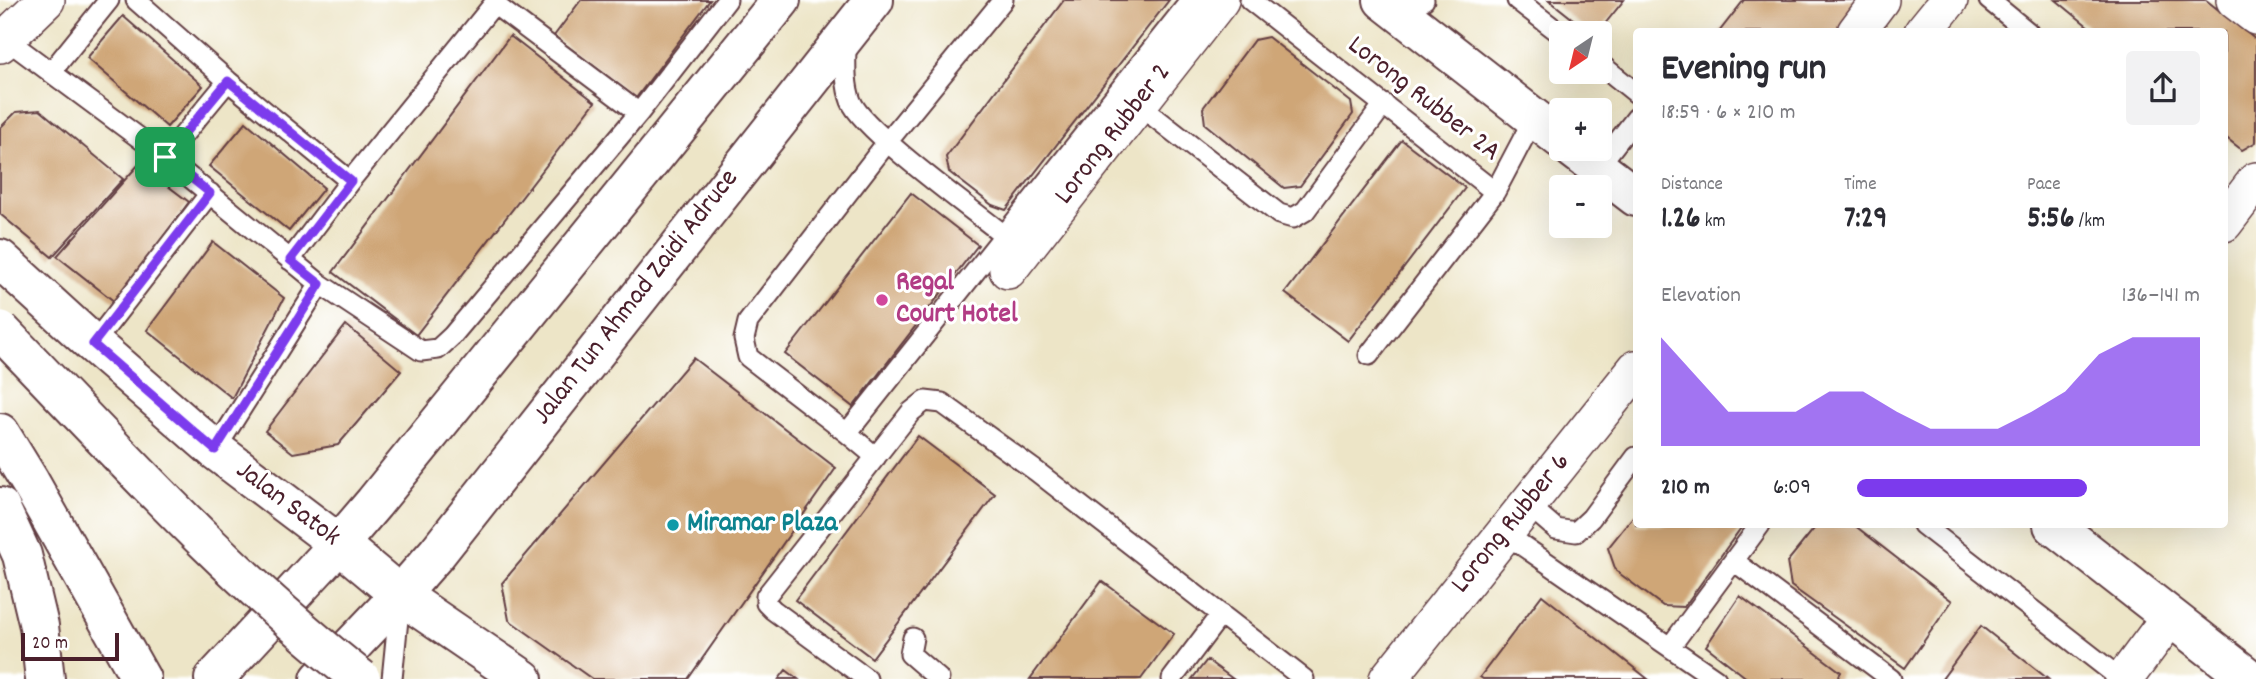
<!DOCTYPE html>
<meta charset="utf-8">
<style>
:root{--surface:#fff;--page:#f2f2f3;--text:#2b2b33;--muted:#7c7c81;--accent:#7c3aed}
body{margin:0;font-family:Dekko,sans-serif;background:var(--page);color:var(--text);height:100vh;display:flex;flex-direction:column;font-size:26px;white-space:nowrap}
*{box-sizing:border-box;margin:0}
p{font-size:23px;color:var(--muted)}
.icon{flex:none;width:38px;height:38px;fill:none;stroke:currentColor;stroke-width:2;stroke-linecap:round;stroke-linejoin:round}
.map{position:relative;flex:1;overflow:hidden}
.side{position:absolute;left:1633px;top:28px;width:595px;height:500px;display:flex;flex-direction:column;background:var(--surface);border-radius:7px;box-shadow:0 7px 28px #0002}
.side>*{flex:none}
.needle{width:46px;rotate:215deg}
.tools{position:absolute;left:1549px;top:21px;display:grid;gap:14px}
.tools a{display:grid;place-items:center;width:63px;height:63px;border-radius:7px;background:var(--surface);box-shadow:0 7px 28px #0002;font-size:35px}
.scale{position:absolute;left:21px;bottom:18px;width:98px;box-sizing:border-box;padding-left:7px;border:4px solid #4a1f2b;border-top:0;font-size:19px;line-height:24px;white-space:nowrap;color:#4a1f2b;-webkit-text-stroke:5px #fff;paint-order:stroke}
.pin{position:absolute;display:grid;place-items:center;width:60px;height:60px;color:#fff;margin:-30px;border-radius:14px;box-shadow:0 4px 10px #0006}
.round{display:grid;place-items:center;flex:none;width:74px;height:74px;border-radius:7px;background:var(--page)}
.head{display:flex;align-items:center;justify-content:space-between;height:119px;padding:0 28px}
h1{font-size:38px;font-weight:800;line-height:52px}
.stats{display:grid;grid-template-columns:repeat(3,1fr);gap:10px;height:119px;padding:7px 28px}
.stats div{display:grid;align-content:center}
.stats b{font-size:30px;font-weight:800}
.stats small{font-size:19px;font-weight:400}
.stats p{font-size:19px}
.chart{height:196px;padding:14px 28px}
.chart p{display:flex;justify-content:space-between}
.chart svg{width:100%;height:126px;margin-top:7px;fill:var(--accent);opacity:.7}
ul{padding:0 28px;list-style:none;font-size:23px}
li{display:grid;grid-template-columns:112px 84px 1fr;align-items:center;height:52px}
li i{height:18px;border-radius:9px;background:var(--accent)}
.map>svg:first-child{display:block}
.building{fill:#cfa677}
.lines{fill:none;stroke-linecap:round;stroke-linejoin:round}
.service-casing{stroke:#623d42;stroke-width:23}
.minor-casing{stroke:#623d42;stroke-width:40}
.secondary-casing{stroke:#623d42;stroke-width:42}
.primary-casing{stroke:#623d42;stroke-width:42}
.service{stroke:#fff;stroke-width:19}
.minor{stroke:#fff;stroke-width:37}
.secondary{stroke:#fff;stroke-width:38}
.primary{stroke:#fff;stroke-width:38}
.primary-bridge-casing{stroke:#623d42;stroke-width:42;stroke-linecap:butt}
.primary-bridge{stroke:#fff;stroke-width:38}
.route-casing{stroke:#fff;stroke-width:14}
.route{stroke:#7c3aed;stroke-width:9}
.hotel-dot{fill:#d1479c;stroke:#fff;stroke-width:2.5}
.culture-dot{fill:#0f9aa8;stroke:#fff;stroke-width:2.5}
.labels{text-anchor:middle;dominant-baseline:central;stroke-width:6;stroke-linejoin:round;paint-order:stroke}
.street-label{font-size:28px;fill:#4a1f2b;stroke:#fff}
.hotel-label{font-size:28px;font-weight:bold;fill:#b23c85;stroke:#fff;text-anchor:start}
.culture-label{font-size:28px;font-weight:bold;fill:#0d838f;stroke:#fff;text-anchor:start}
</style>
<div class="map">
<svg width="2256" height="679" viewBox="0 0 2256 679">
<rect width="100%" height="100%" fill="#fff"/>
<filter id="ink" filterUnits="userSpaceOnUse"><feTurbulence type="fractalNoise" baseFrequency=".0143" numOctaves="2"/><feDisplacementMap in="SourceGraphic" scale="14" xChannelSelector="R" yChannelSelector="G"/><feConvolveMatrix kernelMatrix="1 2 1 2 8 2 1 2 1" color-interpolation-filters="sRGB"/></filter>
<filter id="wash" filterUnits="userSpaceOnUse"><feTurbulence type="fractalNoise" baseFrequency=".00686" numOctaves="4" result="noise"/><feDisplacementMap in="SourceGraphic" scale="28" xChannelSelector="R" yChannelSelector="G"/><feGaussianBlur stdDeviation="1.57" result="paint"/><feColorMatrix in="noise" values="0 0 0 0 0 0 0 0 0 0 0 0 0 0 0 0 0 1.4 0 .05"/><feComposite in="paint" operator="in"/></filter>
<g filter="url(#wash)">
<rect width="100%" height="100%" fill="#ede5c7"/>
<g id="blocks">
<path class="building" d="M581,0H710L636,98L554,36Z
M1064,0H1169L1006,210L992,205L949,172L946,157Z
M1549,0H1624L1600,30L1583,27Z
M1744,0H1873L1848,32H1719Z
M2056,0H2206L2256,40V142L2242,150L2224,136V32H2095Z
M123,16L203,86L167,127L87,58Z
M510,36L595,102L416,335L333,272Z
M1268,37L1351,102L1353,114L1300,186L1284,188L1205,124L1203,108L1254,40Z
M40,110L123,179L52,257L0,214V128L16,112Z
M246,122L324,188L289,231L209,166Z
M1402,140L1465,188L1348,341L1285,293Z
M139,164L189,202L115,302L57,256Z
M911,193L978,245L853,407L785,354Z
M213,242L284,298L232,398L147,330Z
M346,325L401,371L338,445L293,453L265,431Z
M693,358L836,468L688,679H592L509,620L502,583Z
M918,436L995,494L872,658L795,600Z
M1636,513V525H1743L1684,607L1663,606L1616,571L1608,548Z
M1817,525H1854L1952,601L1905,668L1791,586L1787,562Z
M1102,581L1174,634L1141,679H1030Z
M1542,595L1648,679H1483L1480,677Z
M1740,596L1841,672L1837,679H1748L1706,646Z
M1981,626L2048,679H1942Z
M1207,660L1233,679H1192Z
M786,670L798,679H779Z"/>
</g>
</g>
<g filter="url(#ink)">
<use href="#blocks" fill-opacity="0" stroke="#623d42" stroke-width="2"/>
<g class="lines">
<defs>
<path id="service" d="M136,0L228,81L350,181
M1003,0L888,141L748,322L744,339L748,357L847,433L1191,0
M1250,0L1495,192
M1517,0L1561,34
M1989,0L2028,32
M494,4L639,113
M1400,13L1424,0
M6,39L165,157L320,284L421,351L438,349L452,336L639,113L727,0
M846,42C846,60 844,83 851,101C862,130 974,211 1004,235
M1600,64L1636,93
M51,72L109,0
M1139,105L1279,214L1293,218L1305,211L1384,104
M165,157L228,81
M1597,168L1636,118
M290,260L350,181L497,0
M93,344L210,193
M1369,355L1495,192L1534,118
M847,433L876,457
M215,450L320,284
M1527,504L1556,529L1576,532L1591,518L1636,457
M1923,525L2121,679
M1504,533L1716,679
M1734,561L1891,679
M913,638L910,654L939,679
M1670,647L1760,525
M392,679L400,599
M867,679L773,610L766,603V596L911,412L925,401L942,403L1036,471L1304,679
M1172,679L1221,614"/>
<path id="minor" d="M2235,0L2256,16
M1856,32L1880,0
M1923,32L1949,0
M0,44L46,0
M2224,223L2256,181
M1008,270L1220,0
M1388,679L1636,369
M2124,679L2170,617"/>
<path id="secondary" d="M1383,0L1561,139
M1573,149L1636,197
M2053,525L2250,679"/>
<path id="primary" d="M0,259L93,344L215,450L339,544L400,595L523,679
M0,433L30,482L141,679
M0,507L22,555L39,626L45,679
M214,679L339,544L374,503L781,0
M320,679L400,595L437,553L874,0"/>
</defs>
<use href="#service" class="service-casing"/>
<use href="#minor" class="minor-casing"/>
<use href="#secondary" class="secondary-casing"/>
<use href="#primary" class="primary-casing"/>
<use href="#service" class="service"/>
<use href="#minor" class="minor"/>
<use href="#secondary" class="secondary"/>
<use href="#primary" class="primary"/>
<defs>
<path id="primary-bridge" d="M0,330C116,450 229,576 361,679"/>
</defs>
<use href="#primary-bridge" class="primary-bridge-casing"/>
<use href="#primary-bridge" class="primary-bridge"/>
</g>
</g>
<g class="lines" filter="url(#ink)">
<defs>
<path id="route" d="M228,81L351,181L290,260L320,284L215,450L93,344L210,193L165,157Z"/>
</defs>
<use href="#route" class="route-casing"/>
<use href="#route" class="route"/>
</g>
<circle class="hotel-dot" cx="882" cy="300" r="7"/>
<circle class="culture-dot" cx="673" cy="525" r="7"/>
<g class="labels">
<g class="street-label">
<text transform="translate(1423 100) rotate(38)">Lorong Rubber 2A</text>
<text transform="translate(1114 135) rotate(-52)">Lorong Rubber 2</text>
<text transform="translate(637 298) rotate(-52)">Jalan Tun Ahmad Zaidi Adruce</text>
<text transform="translate(287 505) rotate(37)">Jalan Satok</text>
<text transform="translate(1512 524) rotate(-51)">Lorong Rubber 6</text>
</g>
<g class="hotel-label">
<text x="896" y="284">Regal<tspan x="896" dy="32">Court Hotel</tspan></text>
</g>
<g class="culture-label">
<text x="687" y="525">Miramar Plaza</text>
</g>
</g>
</svg>
<div class="tools">
<a><svg class="needle" viewBox="-14 -14 28 28"><path d="M0-13l5 13h-10z" fill="#e53935"/><path d="M0 13l5-13h-10z" fill="#7c7c81"/></svg></a>
<a>+</a>
<a>−</a>
</div>
<div class="scale">20 m</div>
<div class="pin" style="left:165px;top:157px;background:#1e9e55"><svg class="icon" aria-label="arrive" viewBox="0 0 24 24"><path d="M6 21V4h12l-3 4 3 4H6"/></svg></div>
<section class="side">
<div class="head"><div><h1>Evening run</h1><p>18:59 · 6 × 210 m</p></div><a class="round"><svg class="icon" aria-label="share" viewBox="0 0 24 24"><path d="M12 15V3M7 8l5-5 5 5M5 13v7h14v-7"/></svg></a></div>
<div class="stats">
<div><p>Distance</p><b>1.26<small> km</small></b></div>
<div><p>Time</p><b>7:29</b></div>
<div><p>Pace</p><b>5:56<small> /km</small></b></div>
</div>
<div class="chart"><p><span>Elevation</span>136–141 m</p>
<svg viewBox="0 0 160 44" preserveAspectRatio="none"><path d="M0 44V6L10 19L20 32L30 32L40 32L50 25L60 25L70 32L80 38L90 38L100 38L110 32L120 25L130 12L140 6L150 6L160 6V44z"/></svg>
</div>
<ul>
<li><b>210 m</b>6:09<i style="width:67%"></i></li>
</ul>
</section>
</div>
